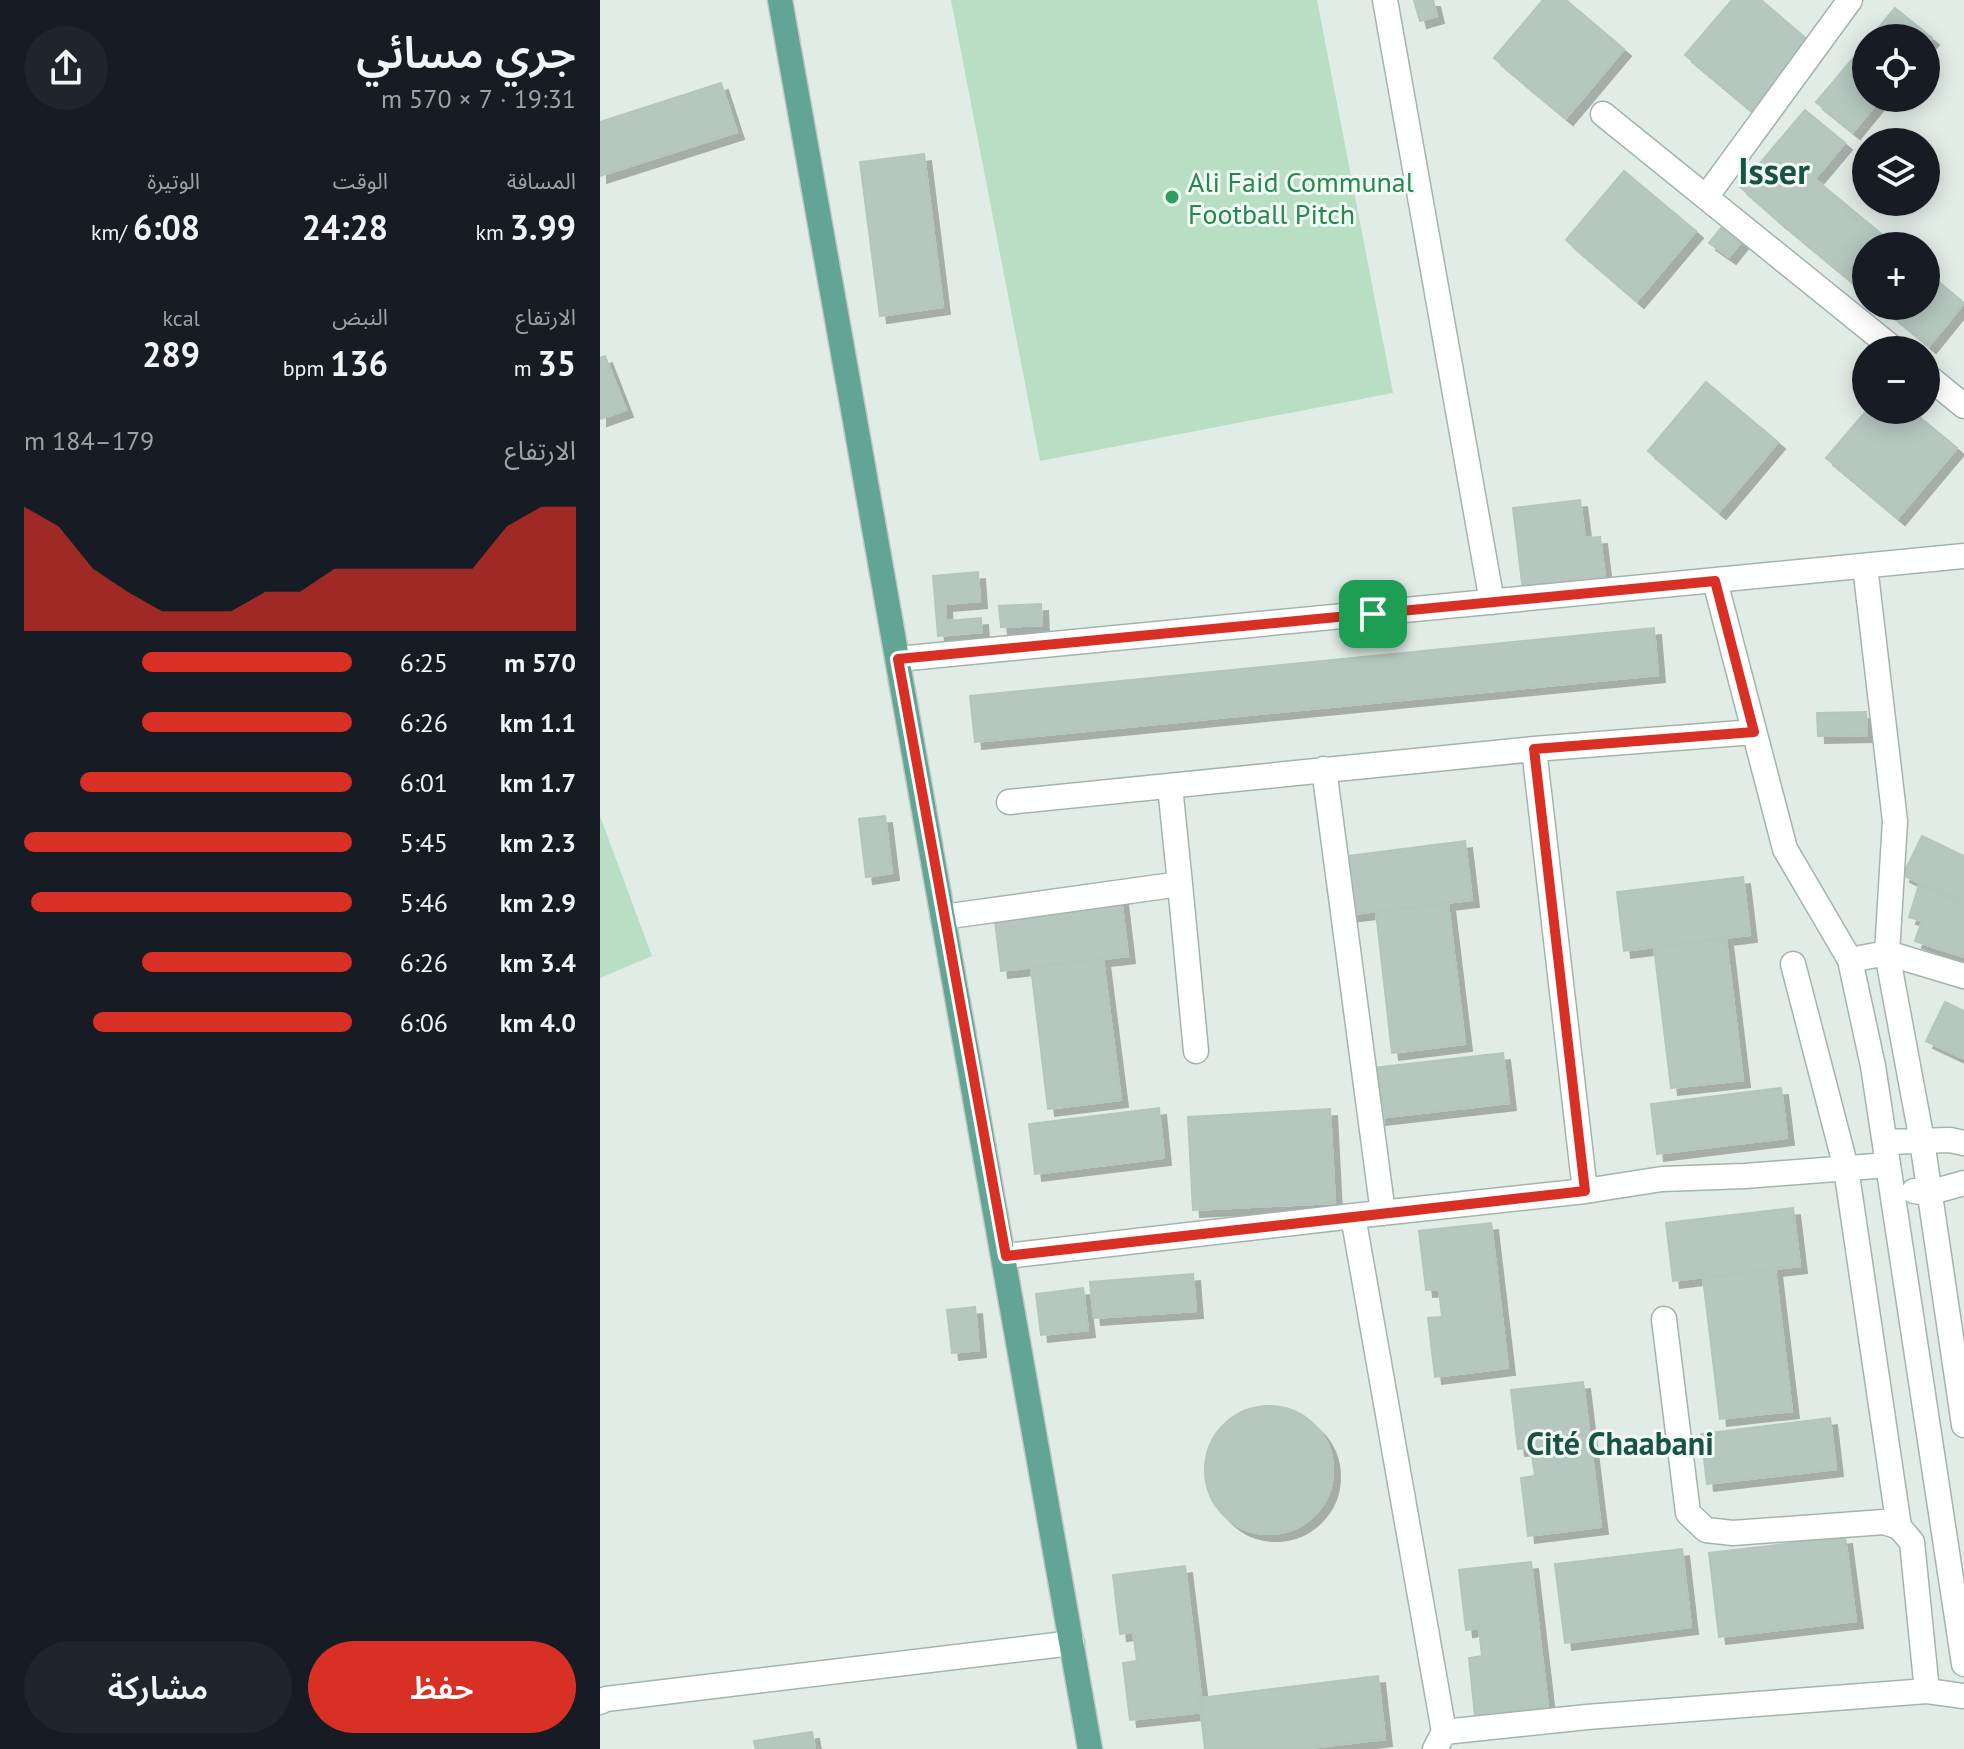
<!DOCTYPE html>
<html lang="ar">
<meta charset="utf-8">
<style>
:root{--surface:#171b24;--page:#20242c;--text:#f1f3f6;--muted:#9ea1a6;--accent:#d93025}
body{margin:0;font-family:"PT Sans","Noto Sans Arabic",sans-serif;background:var(--page);color:var(--text);direction:rtl;height:100vh;display:flex;flex-direction:column;font-size:30px;white-space:nowrap}
*{box-sizing:border-box;margin:0}
p{font-size:26px;color:var(--muted)}
.icon{flex:none;width:44px;height:44px;fill:none;stroke:currentColor;stroke-width:2;stroke-linecap:round;stroke-linejoin:round}
.map{position:relative;flex:1;overflow:hidden;direction:ltr}
.sheet{display:flex;flex-direction:column;background:var(--surface);width:600px}
.sheet>*{flex:none}
.tools{position:absolute;left:1252px;top:24px;display:grid;gap:16px}
.tools a{display:grid;place-items:center;width:88px;height:88px;border-radius:50%;background:var(--surface);box-shadow:0 4px 20px #0003;font-size:40px}
.pin{position:absolute;display:grid;place-items:center;width:68px;height:68px;color:#fff;margin:-34px;border-radius:16px;box-shadow:0 4px 12px #0006}
.round{display:grid;place-items:center;flex:none;width:84px;height:84px;border-radius:42px;background:var(--page)}
.overview{display:flex;align-items:center;justify-content:space-between;height:136px;padding:0 24px}
h1{font-size:44px;font-weight:600;line-height:60px}
.figures{display:grid;grid-template-columns:repeat(3,1fr);gap:12px;height:136px;padding:8px 24px}
.figures div{display:grid;align-content:center}
.figures b{font-size:34px;font-weight:600}
.figures small{font-size:22px;font-weight:400}
.figures p{font-size:22px}
.chart{height:224px;padding:16px 24px}
.chart p{display:flex;justify-content:space-between}
.chart svg{width:100%;height:144px;margin-top:8px;fill:var(--accent);opacity:.7}
.primary-button{display:flex;gap:16px;margin-top:auto;padding:16px 24px}
.primary-button a{flex:1;height:92px;border-radius:48px;background:var(--accent);color:#fff;font-size:32px;font-weight:600;line-height:92px;text-align:center}
.primary-button a+a{background:var(--page);color:var(--text)}
ul{padding:0 24px;list-style:none;font-size:26px}
li{display:grid;grid-template-columns:128px 96px 1fr;align-items:center;height:60px}
li i{height:20px;border-radius:10px;background:var(--accent)}
main{display:flex;flex:1;min-height:0}
.map>svg:first-child{display:block}
.green{fill:#b8dfc3}
.building{fill:#b6c7c0;stroke:#b3c6be;stroke-width:2;filter:url(#shadow)}
.lines{fill:none;stroke-linecap:round;stroke-linejoin:round}
.minor-casing{stroke:#a3b4ae;stroke-width:27}
.major-casing{stroke:#c1c9c7;stroke-width:27}
.minor{stroke:#fff;stroke-width:24}
.major{stroke:#62a594;stroke-width:24}
.route-casing{stroke:#fff;stroke-width:16}
.route{stroke:#d93025;stroke-width:10}
.leisure-dot{fill:#2e9e5b;stroke:#f1f9f5;stroke-width:3}
.labels{text-anchor:middle;dominant-baseline:central;stroke-width:6;stroke-linejoin:round;paint-order:stroke}
.leisure-label{font-size:28px;fill:#27864d;stroke:#f1f9f5;text-anchor:start}
.quarter-label{font-size:32px;font-weight:bold;fill:#1a5245;stroke:#f1f9f5}
.district-label{font-size:36px;font-weight:bold;fill:#1a5245;stroke:#f1f9f5}
</style>
<main>
<div class="map">
<svg width="1364" height="1749" viewBox="0 0 1364 1749">
<defs>
<filter id="shadow"><feDropShadow dx="7" dy="7" stdDeviation="0" flood-color="#0004"/></filter>
</defs>
<rect width="100%" height="100%" fill="#e1ece7"/>
<path class="green" d="M351,0H717L793,393L440,461Z
M0,816L52,956L0,978Z"/>
<path class="building" d="M814,0H833L837,16L820,21Z
M943,0H966L1024,49L966,118L894,58Z
M1132,0H1161L1215,46L1157,115L1085,55Z
M1295,8L1332,38L1326,45V38H1270Z
M1266,43V98H1281L1253,132L1216,102Z
M121,83L137,132L0,176V122Z
M1205,110L1245,143L1179,221L1140,187Z
M324,154L343,307L280,316L260,162Z
M1024,171L1096,231L1037,301L966,240Z
M1215,179L1267,222L1231,264L1179,221Z
M1267,222L1296,246H1266V293L1231,264Z
M1121,228L1141,242L1129,257L1109,243Z
M1326,271L1364,303L1329,346L1281,306H1326Z
M5,356L26,410L0,419V358Z
M1106,382L1178,442L1119,512L1048,451Z
M1267,410H1311L1357,448L1298,518L1226,458Z
M980,500L985,538L1000,537L1005,577L977,581V584L923,591L913,508Z
M378,572L380,601L345,604L346,621L381,618L382,632L338,636L333,576Z
M441,604L442,625L401,627L399,606Z
M1054,628L1058,675L375,742L370,696Z
M1266,712L1267,735L1218,736L1217,713Z
M285,816L292,873L266,877L259,819Z
M1322,836L1364,856V905L1303,875Z
M865,841L872,900L746,915L739,857Z
M1143,877L1150,935L1024,951L1017,892Z
M1319,885L1364,900V957L1315,941L1322,921L1309,917Z
M521,897L528,956L401,971L394,912Z
M848,903L865,1044L792,1053L776,912Z
M1126,939L1143,1080L1071,1088L1054,947Z
M503,959L521,1100L448,1109L431,967Z
M1345,1002L1364,1011V1059L1326,1041Z
M903,1053L909,1103L779,1118L773,1068Z
M1181,1088L1187,1138L1057,1154L1051,1104Z
M559,1108L564,1158L435,1174L429,1124Z
M730,1109L735,1203L593,1210L588,1117Z
M1193,1208L1200,1266L1073,1281L1066,1223Z
M891,1223L908,1368L835,1377L828,1318L842,1317L839,1289L826,1290L819,1231Z
M1175,1269L1192,1411L1120,1419L1103,1278Z
M593,1274L596,1311L494,1318L490,1282Z
M483,1288L488,1330L441,1335L436,1294Z
M375,1307L379,1350L352,1353L347,1310Z
M983,1382L1001,1527L928,1536L921,1478L935,1476L931,1448L918,1449L911,1390Z
M605 1470a64 64 0 1 1 128 0a64 64 0 1 1-128 0Z
M1230,1418L1236,1469L1107,1484L1101,1434Z
M1245,1537L1256,1621L1119,1637L1109,1553Z
M1082,1549L1091,1627L965,1643L955,1564Z
M931,1562L948,1707L875,1716L869,1658L882,1656L879,1628L866,1630L859,1570Z
M585,1566L603,1712L530,1720L523,1663L537,1661L533,1632L520,1634L513,1575Z
M778,1676L785,1739L701,1749H605L599,1698Z
M212,1732L215,1749H156L154,1741Z"/>
<g class="lines">
<defs>
<path id="minor" d="M785,0L892,602
M1003,114L1295,350
M1106,197L1250,0
M1326,375L1364,406
M1265,566L1295,821L1287,953L1322,1141L1364,1425
M1115,581L1185,849L1250,960L1273,1066L1364,1664
M298,659L1364,556
M934,749L985,1191
M724,769L783,1213
M409,802L934,749L1154,732
M580,884L596,1051
M343,917L580,884L570,786
M1250,960L1287,953L1364,976
M1193,964L1246,1168L1299,1527
M1285,1142L1350,1140L1364,1143
M1314,1191L1328,1193L1364,1183
M753,1216L985,1191L1062,1179L1145,1176L1288,1165
M406,1256L753,1216L844,1732L835,1749
M1064,1319L1088,1513L1106,1530L1133,1533L1284,1522L1299,1527L1312,1542L1327,1691
M0,1702L6,1699L472,1643
M844,1732L987,1717L1327,1691L1364,1696"/>
<path id="major" d="M180,0C284,583 389,1166 490,1749"/>
</defs>
<use href="#minor" class="minor-casing"/>
<use href="#major" class="major-casing"/>
<use href="#minor" class="minor"/>
<use href="#major" class="major"/>
</g>
<g class="lines">
<defs>
<path id="route" d="M1115,581L1154,732L934,749L985,1191L406,1256L298,659Z"/>
</defs>
<use href="#route" class="route-casing"/>
<use href="#route" class="route"/>
</g>
<circle class="leisure-dot" cx="572" cy="197" r="8"/>
<g class="labels">
<g class="leisure-label">
<text x="588" y="181">Ali Faid Communal<tspan x="588" dy="32">Football Pitch</tspan></text>
</g>
<g class="quarter-label">
<text x="1020" y="1443">Cité Chaabani</text>
</g>
<g class="district-label">
<text x="1174" y="170">Isser</text>
</g>
</g>
</svg>
<div class="tools">
<a><svg class="icon" aria-label="locate" viewBox="0 0 24 24"><circle cx="12" cy="12" r="6"/><path d="M12 2v4M12 18v4M2 12h4M18 12h4"/></svg></a>
<a><svg class="icon" aria-label="layers" viewBox="0 0 24 24"><path d="M12 4l9 5-9 5-9-5zM3 14l9 5 9-5"/></svg></a>
<a>+</a>
<a>−</a>
</div>
<div class="pin" style="left:773px;top:614px;background:#1e9e55"><svg class="icon" aria-label="arrive" viewBox="0 0 24 24"><path d="M6 21V4h12l-3 4 3 4H6"/></svg></div>
</div>
<section class="sheet">
<div class="overview"><div><h1>جري مسائي</h1><p>19:31 · 7 × 570 m</p></div><a class="round"><svg class="icon" aria-label="share" viewBox="0 0 24 24"><path d="M12 15V3M7 8l5-5 5 5M5 13v7h14v-7"/></svg></a></div>
<div class="figures">
<div><p>المسافة</p><b>3.99<small> km</small></b></div>
<div><p>الوقت</p><b>24:28</b></div>
<div><p>الوتيرة</p><b>6:08<small> /km</small></b></div>
</div>
<div class="figures">
<div><p>الارتفاع</p><b>35<small> m</small></b></div>
<div><p>النبض</p><b>136<small> bpm</small></b></div>
<div><p>kcal</p><b>289</b></div>
</div>
<div class="chart"><p><span>الارتفاع</span>179–184 m</p>
<svg viewBox="0 0 160 44" preserveAspectRatio="none"><path d="M0 44V6L10 12L20 25L30 32L40 38L50 38L60 38L70 32L80 32L90 25L100 25L110 25L120 25L130 25L140 12L150 6L160 6V44z"/></svg>
</div>
<ul>
<li><b>570 m</b>6:25<i style="width:64%"></i></li>
<li><b>1.1 km</b>6:26<i style="width:64%"></i></li>
<li><b>1.7 km</b>6:01<i style="width:83%"></i></li>
<li><b>2.3 km</b>5:45<i style="width:100%"></i></li>
<li><b>2.9 km</b>5:46<i style="width:98%"></i></li>
<li><b>3.4 km</b>6:26<i style="width:64%"></i></li>
<li><b>4.0 km</b>6:06<i style="width:79%"></i></li>
</ul>
<div class="primary-button"><a>حفظ</a><a>مشاركة</a></div>
</section>
</main>
